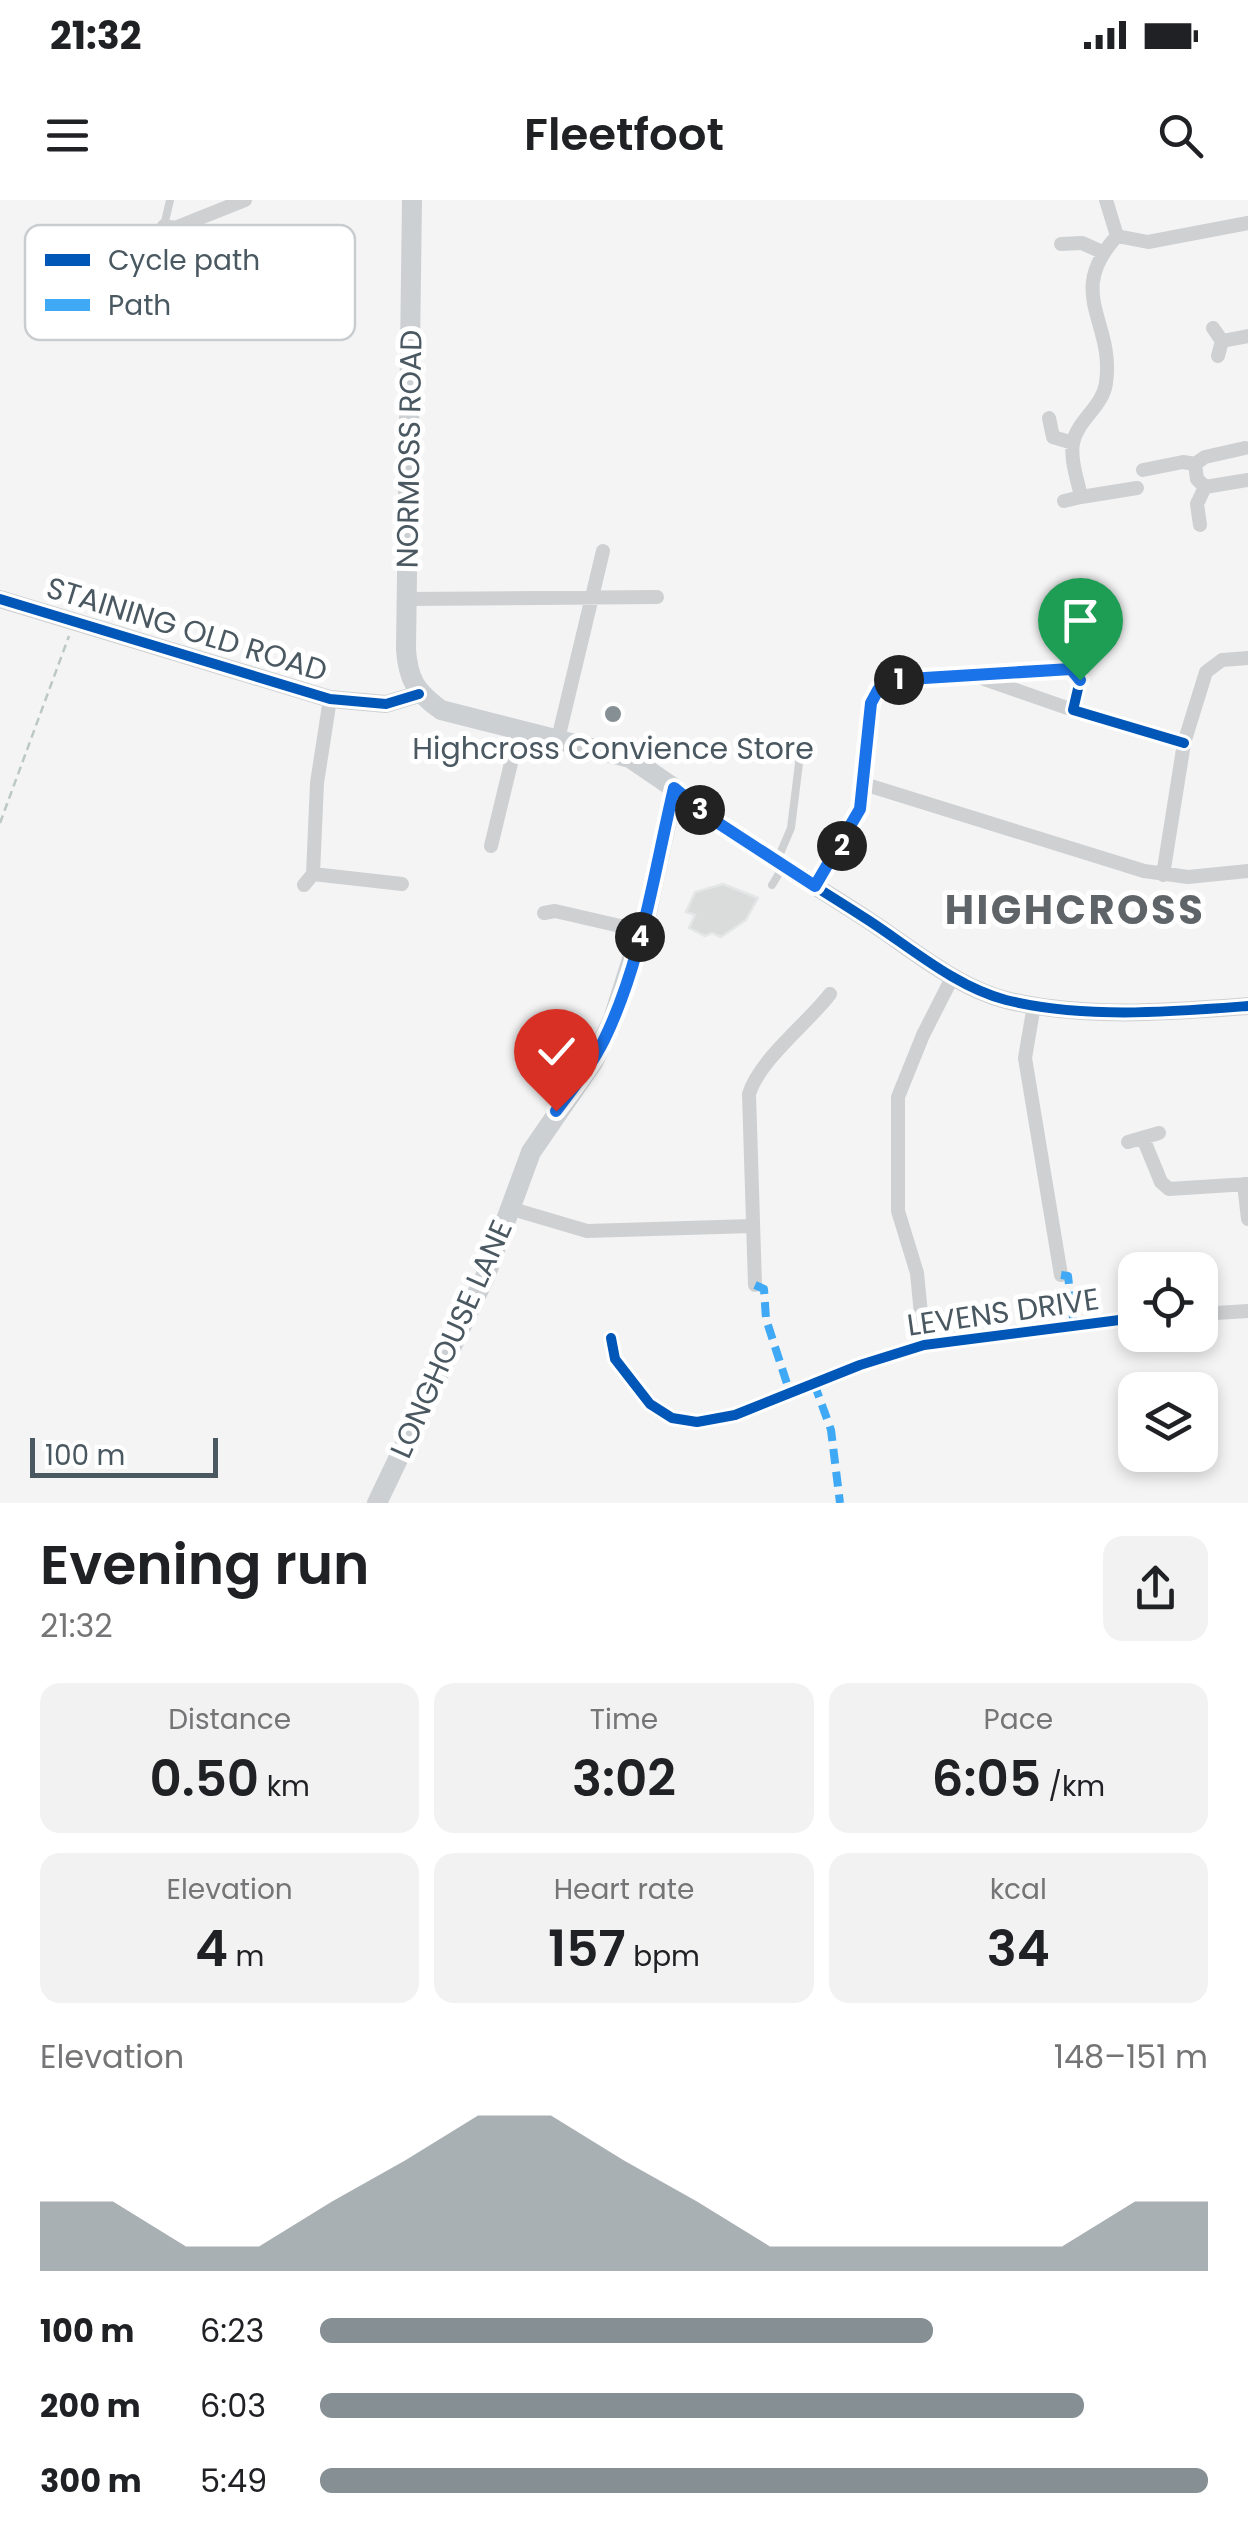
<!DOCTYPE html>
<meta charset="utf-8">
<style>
:root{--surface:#fff;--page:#f2f2f2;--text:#202124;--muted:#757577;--accent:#868f94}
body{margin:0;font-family:Poppins,sans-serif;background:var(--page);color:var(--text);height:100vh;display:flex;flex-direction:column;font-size:38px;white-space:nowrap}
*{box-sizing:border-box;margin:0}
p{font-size:32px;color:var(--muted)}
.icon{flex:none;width:55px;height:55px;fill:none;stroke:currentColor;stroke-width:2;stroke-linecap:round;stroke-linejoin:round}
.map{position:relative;height:1303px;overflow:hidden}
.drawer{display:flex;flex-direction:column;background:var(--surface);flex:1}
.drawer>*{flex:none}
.controls{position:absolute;left:1118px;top:1052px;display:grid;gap:20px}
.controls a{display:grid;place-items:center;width:100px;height:100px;border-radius:20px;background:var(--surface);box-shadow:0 5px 15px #0003;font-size:50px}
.scale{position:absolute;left:30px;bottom:25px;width:188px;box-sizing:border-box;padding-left:10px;border:5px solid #4a5861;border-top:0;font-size:28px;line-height:35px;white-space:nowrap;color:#4a5861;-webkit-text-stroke:8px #fff;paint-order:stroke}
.pin{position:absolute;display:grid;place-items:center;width:85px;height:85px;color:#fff;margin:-102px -42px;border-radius:50% 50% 50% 0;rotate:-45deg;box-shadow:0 0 10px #0007}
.pin .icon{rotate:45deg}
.km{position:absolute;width:50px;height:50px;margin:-25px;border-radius:50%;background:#222;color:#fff;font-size:28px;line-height:50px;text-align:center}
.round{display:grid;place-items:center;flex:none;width:105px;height:105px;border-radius:20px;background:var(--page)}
.head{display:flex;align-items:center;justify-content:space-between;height:170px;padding:0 40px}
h1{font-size:55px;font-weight:600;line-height:75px}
.metrics{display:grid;grid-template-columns:repeat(3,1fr);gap:15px;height:170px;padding:10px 40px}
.metrics div{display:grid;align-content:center;border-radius:20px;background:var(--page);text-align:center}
.metrics b{font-size:50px;font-weight:600}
.metrics small{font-size:28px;font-weight:400}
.metrics p{font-size:28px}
.chart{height:280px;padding:20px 40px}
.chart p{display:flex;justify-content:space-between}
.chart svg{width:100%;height:180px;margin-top:10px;fill:var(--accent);opacity:.7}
ul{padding:0 40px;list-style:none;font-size:32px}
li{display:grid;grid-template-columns:160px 120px 1fr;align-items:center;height:75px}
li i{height:25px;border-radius:12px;background:var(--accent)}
.status{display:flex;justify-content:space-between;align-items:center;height:70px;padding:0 50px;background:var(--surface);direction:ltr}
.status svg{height:28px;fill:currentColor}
header{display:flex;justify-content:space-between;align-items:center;height:130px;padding:0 40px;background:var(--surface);font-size:45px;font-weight:600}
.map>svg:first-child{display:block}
.building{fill:#dadcdc;stroke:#e5e6e7;stroke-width:2.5}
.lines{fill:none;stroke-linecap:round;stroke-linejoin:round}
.path{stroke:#bcc8c4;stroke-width:2.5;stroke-dasharray:8 5;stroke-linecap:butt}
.service{stroke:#ced0d2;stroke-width:8}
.minor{stroke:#ced0d2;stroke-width:14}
.tertiary{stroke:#ced0d2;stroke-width:18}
.secondary{stroke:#cdd0d3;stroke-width:20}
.quiet{stroke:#3fa9f5;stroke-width:8;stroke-dasharray:15 8;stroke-linecap:butt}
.cycleway-casing{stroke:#fff;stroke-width:16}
.cycleway{stroke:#0057b8;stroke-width:10}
.route-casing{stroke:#fff;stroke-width:20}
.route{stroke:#1a73e8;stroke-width:12}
.poi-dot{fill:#868f94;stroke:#fff;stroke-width:4}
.labels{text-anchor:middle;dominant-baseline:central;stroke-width:10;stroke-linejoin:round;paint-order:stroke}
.street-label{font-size:30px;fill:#4a5861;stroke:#fff}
.poi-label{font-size:30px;fill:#4a5861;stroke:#fff}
.district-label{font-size:40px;font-weight:bold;letter-spacing:2.5px;fill:#5f6468;stroke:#fff}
.key{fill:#fff;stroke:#c9cdd0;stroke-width:2.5}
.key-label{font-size:28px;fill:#4a5861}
</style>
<div class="status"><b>21:32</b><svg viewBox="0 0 49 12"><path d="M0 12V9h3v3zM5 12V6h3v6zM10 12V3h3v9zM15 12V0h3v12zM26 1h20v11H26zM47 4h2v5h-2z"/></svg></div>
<header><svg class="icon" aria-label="menu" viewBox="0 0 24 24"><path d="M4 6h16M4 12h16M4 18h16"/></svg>Fleetfoot<svg class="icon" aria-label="search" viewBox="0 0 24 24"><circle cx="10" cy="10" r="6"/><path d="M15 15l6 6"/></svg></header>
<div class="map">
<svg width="1248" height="1303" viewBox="0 0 1248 1303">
<rect width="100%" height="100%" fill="#f4f4f4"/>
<path class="building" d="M723,684L758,698L746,720L721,737L712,733L705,736L689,728L695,715L686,712L695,692Z"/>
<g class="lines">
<path class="path" d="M0,623L69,436"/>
<path class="service" d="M164,26L170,0
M776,663L791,628L801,547
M772,685L783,667"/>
<path class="minor" d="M1106,0L1117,36L1148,42L1248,23
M164,26L175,28L245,0
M1117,36C1064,94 1115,121 1106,183C1103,207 1077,220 1073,243C1070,260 1078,281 1081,297L1137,288
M1061,44L1082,43L1102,52
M1213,128L1222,141
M1218,156L1222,141L1248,136
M1049,218L1053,237L1073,243
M1195,264L1197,279L1205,287L1248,280
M1143,270L1183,262L1195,264L1205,257L1245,248
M1064,301L1081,297
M1200,325L1197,304L1205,287
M406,399L657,397
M981,478L1073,510
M558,539L603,351
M864,584L1144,671L1188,677L1248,671
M491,646L519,530
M313,674L402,684
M1163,675L1184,543L1206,472L1222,460L1248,458
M304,685L313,674L317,583L330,499
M815,686L846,638L860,609L871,503L878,490L892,480L1071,469L1080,480L1073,510L1184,543
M544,713L555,711L642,731
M1034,805L1025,858L1061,1075
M1143,938L1161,982L1169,989L1248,984
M1128,942L1159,933
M1244,984L1248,1019
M509,1008L587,1031L752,1026
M755,1085L749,894C760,859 807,824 830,794
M1200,1114L1248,1111
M611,1138L615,1159L650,1204L672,1218L697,1222L735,1215L860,1165L924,1145L1135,1118
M924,1145L917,1073L898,1011V897L923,835L953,776"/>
<path class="tertiary" d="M0,399L330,499L386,504L419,494
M674,588C734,639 802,677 868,720C911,748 956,787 1006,800C1084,819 1169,812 1248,806"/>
<path class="secondary" d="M377,1303L485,1077L531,952L593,862L613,819L647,712L674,588L630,558L441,510C416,492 408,480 406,449L412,0"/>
<path class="quiet" d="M1061,1075L1068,1076L1074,1126
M755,1085L764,1089L766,1119L790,1193
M814,1183L831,1230L840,1303"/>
<defs>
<path id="cycleway" d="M0,399L330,499L386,504L419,494
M674,588C734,639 802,677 868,720C911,748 956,787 1006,800C1084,819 1169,812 1248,806
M815,686L846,638L860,609L871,503L878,490L892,480L1071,469L1080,480L1073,510L1184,543
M611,1138L615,1159L650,1204L672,1218L697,1222L735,1215L860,1165L924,1145L1135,1118"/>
</defs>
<use href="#cycleway" class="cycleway-casing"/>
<use href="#cycleway" class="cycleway"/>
</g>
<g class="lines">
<defs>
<path id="route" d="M556,911C573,888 591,866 604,840C642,762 654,672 674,588L712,619L815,686L860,609L871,503L878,490L892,480L1071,469L1080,480"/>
</defs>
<use href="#route" class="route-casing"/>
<use href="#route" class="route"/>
</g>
<circle class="poi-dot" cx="613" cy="514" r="10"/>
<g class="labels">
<g class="street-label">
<text transform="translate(409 249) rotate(-89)">NORMOSS ROAD</text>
<text transform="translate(187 429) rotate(17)">STAINING OLD ROAD</text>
<text transform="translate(1003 1112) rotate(-8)">LEVENS DRIVE</text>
<text transform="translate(451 1139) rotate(-66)">LONGHOUSE LANE</text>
</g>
<g class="poi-label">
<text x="613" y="548">Highcross Convience Store</text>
</g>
<g class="district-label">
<text x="1075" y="710">HIGHCROSS</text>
</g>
</g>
<rect x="25" y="25" width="330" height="115" rx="15" class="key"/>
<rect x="45" y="54" width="45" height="12" fill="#0057b8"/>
<rect x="45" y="99" width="45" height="12" fill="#3fa9f5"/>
<g class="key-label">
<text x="108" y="70">Cycle path</text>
<text x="108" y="115">Path</text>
</g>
</svg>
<div class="controls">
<a><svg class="icon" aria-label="locate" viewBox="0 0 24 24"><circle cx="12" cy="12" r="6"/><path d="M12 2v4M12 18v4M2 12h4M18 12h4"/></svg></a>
<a><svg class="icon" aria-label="layers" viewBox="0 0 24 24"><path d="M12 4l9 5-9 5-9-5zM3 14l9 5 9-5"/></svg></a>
</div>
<div class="scale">100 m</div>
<div class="pin" style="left:1080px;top:480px;background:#1e9e55"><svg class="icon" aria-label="arrive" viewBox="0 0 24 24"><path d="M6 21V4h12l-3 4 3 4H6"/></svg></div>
<div class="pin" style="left:556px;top:911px;background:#d93025"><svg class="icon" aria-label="check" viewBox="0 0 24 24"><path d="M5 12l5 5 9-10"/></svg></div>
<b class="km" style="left:899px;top:480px">1</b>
<b class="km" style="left:842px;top:646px">2</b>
<b class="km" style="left:700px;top:610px">3</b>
<b class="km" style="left:640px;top:737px">4</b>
</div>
<section class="drawer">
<div class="head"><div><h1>Evening run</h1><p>21:32</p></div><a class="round"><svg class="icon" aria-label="share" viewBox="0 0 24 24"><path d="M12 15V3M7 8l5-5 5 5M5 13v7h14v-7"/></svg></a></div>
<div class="metrics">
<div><p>Distance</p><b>0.50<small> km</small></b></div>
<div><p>Time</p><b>3:02</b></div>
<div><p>Pace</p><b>6:05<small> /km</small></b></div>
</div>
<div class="metrics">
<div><p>Elevation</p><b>4<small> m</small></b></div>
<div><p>Heart rate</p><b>157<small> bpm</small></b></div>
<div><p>kcal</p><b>34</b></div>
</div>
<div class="chart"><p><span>Elevation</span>148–151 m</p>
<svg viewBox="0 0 160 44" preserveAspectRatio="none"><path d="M0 44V27L10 27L20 38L30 38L40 27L50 17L60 6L70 6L80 17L90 27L100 38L110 38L120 38L130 38L140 38L150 27L160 27V44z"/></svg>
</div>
<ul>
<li><b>100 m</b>6:23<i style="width:69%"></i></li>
<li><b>200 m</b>6:03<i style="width:86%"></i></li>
<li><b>300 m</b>5:49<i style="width:100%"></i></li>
</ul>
</section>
